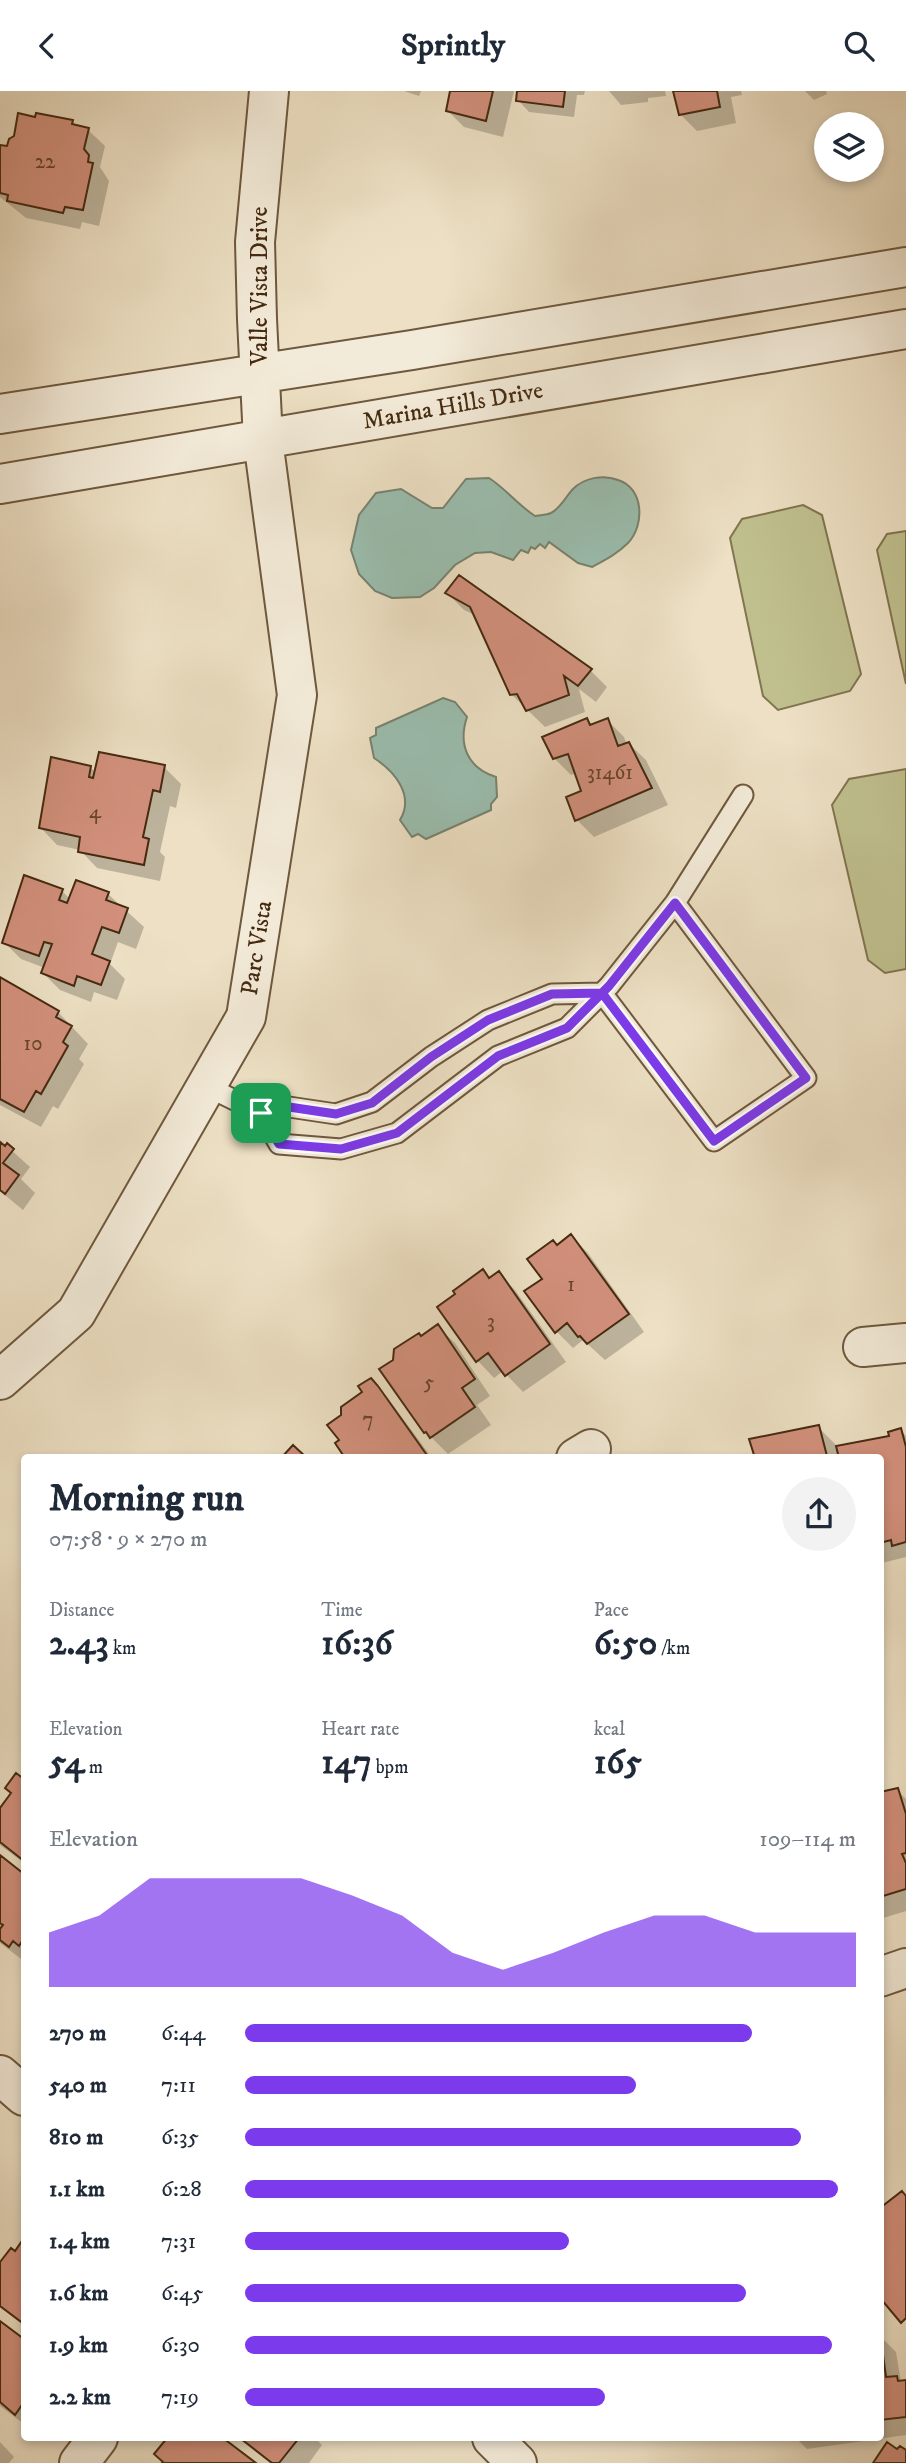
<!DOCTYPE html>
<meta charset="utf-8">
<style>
:root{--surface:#fff;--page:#f2f2f3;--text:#1f2937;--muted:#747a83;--accent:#7c3aed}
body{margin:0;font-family:"IM FELL DW Pica",serif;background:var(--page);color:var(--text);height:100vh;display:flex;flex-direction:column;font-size:26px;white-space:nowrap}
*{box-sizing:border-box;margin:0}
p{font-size:23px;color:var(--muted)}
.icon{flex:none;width:38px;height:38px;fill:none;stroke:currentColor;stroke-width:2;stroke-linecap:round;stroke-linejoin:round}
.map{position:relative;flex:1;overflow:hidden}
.drawer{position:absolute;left:21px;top:1363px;width:863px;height:987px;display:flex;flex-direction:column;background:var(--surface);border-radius:7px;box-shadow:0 4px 10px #0003}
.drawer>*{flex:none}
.buttons{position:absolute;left:814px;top:21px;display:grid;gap:14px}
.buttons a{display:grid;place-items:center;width:70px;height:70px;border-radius:50%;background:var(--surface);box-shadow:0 4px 10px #0003;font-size:35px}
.pin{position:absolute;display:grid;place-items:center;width:60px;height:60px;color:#fff;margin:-30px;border-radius:14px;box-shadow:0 4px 10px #0006}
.round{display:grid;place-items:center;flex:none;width:74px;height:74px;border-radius:37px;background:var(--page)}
.headline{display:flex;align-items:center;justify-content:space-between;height:119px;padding:0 28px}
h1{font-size:38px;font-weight:700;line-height:52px}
.figures{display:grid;grid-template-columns:repeat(3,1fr);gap:10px;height:119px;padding:7px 28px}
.figures div{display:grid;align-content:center}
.figures b{font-size:35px;font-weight:700}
.figures small{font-size:19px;font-weight:400}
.figures p{font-size:19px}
.chart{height:196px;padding:14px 28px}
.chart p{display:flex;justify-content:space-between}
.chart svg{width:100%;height:126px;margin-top:7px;fill:var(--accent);opacity:.7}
ul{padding:0 28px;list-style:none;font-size:23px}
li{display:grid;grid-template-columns:112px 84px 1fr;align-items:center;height:52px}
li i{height:18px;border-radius:9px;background:var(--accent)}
header{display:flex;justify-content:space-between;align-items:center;height:91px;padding:0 28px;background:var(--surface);font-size:32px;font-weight:700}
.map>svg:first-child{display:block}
.green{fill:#c0c08f;stroke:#827550;stroke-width:2}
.water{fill:#9abeaf;stroke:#78836f;stroke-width:2}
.shadow{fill:#0003}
.building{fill:#d2907c;stroke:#452a10;stroke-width:2}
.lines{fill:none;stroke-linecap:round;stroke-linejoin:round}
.service-casing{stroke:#6f583d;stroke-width:23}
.minor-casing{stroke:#6f583d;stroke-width:42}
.tertiary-casing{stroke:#6f583d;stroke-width:42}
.service{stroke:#f3ebd9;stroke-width:19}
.minor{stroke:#f3ebd9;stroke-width:38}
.tertiary{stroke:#f3ebd9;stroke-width:38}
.route-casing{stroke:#fff;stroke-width:14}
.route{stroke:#7c3aed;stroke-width:9}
.labels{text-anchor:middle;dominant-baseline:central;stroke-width:5;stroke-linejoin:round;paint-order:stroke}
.number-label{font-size:21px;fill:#68442b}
.street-label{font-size:24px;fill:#452a10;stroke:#f3ebd9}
</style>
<header><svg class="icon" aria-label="back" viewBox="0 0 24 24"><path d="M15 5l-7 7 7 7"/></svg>Sprintly<svg class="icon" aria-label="search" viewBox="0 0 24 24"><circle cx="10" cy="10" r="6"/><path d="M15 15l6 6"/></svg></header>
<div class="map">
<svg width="906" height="2372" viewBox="0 0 906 2372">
<rect width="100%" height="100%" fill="#ede0c4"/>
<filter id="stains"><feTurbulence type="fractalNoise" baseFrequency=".00286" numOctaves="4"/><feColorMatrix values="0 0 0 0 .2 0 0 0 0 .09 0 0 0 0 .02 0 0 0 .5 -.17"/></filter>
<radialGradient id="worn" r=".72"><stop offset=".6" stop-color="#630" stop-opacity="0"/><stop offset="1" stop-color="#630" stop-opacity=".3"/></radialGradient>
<path class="green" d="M803,414L822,424L861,583L850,600L778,619L763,605L730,447L742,428Z
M906,440V593L877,459L887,443Z
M906,678V878L885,882L868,869L832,714L849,688Z"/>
<path class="water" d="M489,387C506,398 518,414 535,425C540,424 547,424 551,422C561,417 566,405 573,398C584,387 603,383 618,389C644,397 645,434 628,452C617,463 605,469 592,476L578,472L549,451L545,457L540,453L535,458L531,456L528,462L521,459L513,469L491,461L475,462L455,474L434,497L420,506L392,507L375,500L359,483L351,459L359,424L376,402L401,398L432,417H443L466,388Z
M443,607L455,611L467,626C458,653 467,677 496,686L497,706L491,713V719L426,748L418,743L412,746L400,729C415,704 394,680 374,667L370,647L376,644V637Z"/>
<path class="shadow" d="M404,0H421L419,5Z
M451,0H514L503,46L464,36L447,19Z
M519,0H585L584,4H577L574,26L529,21L518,9Z
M609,0H665L666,5L648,7V11L621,14Z
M675,0H741L742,4L731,6L736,32L697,40L680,23Z
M805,0H826L827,3L814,9Z
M37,28L72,30L78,37L88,39L105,55L100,76L109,90L99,135L82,131L80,138L26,127L0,106V56L9,57Z
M460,487L591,580L607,596L596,611L579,598L585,621L545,636L511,603L477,525L464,519L447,502Z
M607,629L624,646L627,654L629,653L646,669L668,714L594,746L577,729L568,707L584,701L577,682L571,684L554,667L586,630L592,635Z
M90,676L96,682L164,676L181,693L176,717L170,715L160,761L165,766L160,790L97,777L80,759L57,754L41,737Z
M62,800L70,808L108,803L144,836L136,858L118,851L110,873L125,888L117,909L94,901L91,911L60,899L43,882L45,877L21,868L4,851Z
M0,888L58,921L88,953L79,968L84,973L58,1018L53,1015L41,1036L0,1014Z
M0,1049L30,1076L21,1088L35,1102L23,1119L0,1100Z
M571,1145L588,1162L644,1241L605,1269L583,1249L573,1257L556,1240L545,1188L557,1156Z
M498,1182L515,1199L566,1271L523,1301L503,1280L494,1287L478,1270L440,1216Z
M438,1236L455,1252L490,1305L477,1314L491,1334L448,1363L426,1341L422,1247Z
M371,1289L387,1306L432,1367H347L341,1350L343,1325L365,1301Z
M818,1336L835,1353L836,1357L891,1346L901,1339L906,1345V1466L882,1472L880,1470V1367H756Z
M17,1684L24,1690V1772L0,1754V1720L13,1703Z
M897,1699L906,1708V1820L880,1828V1703Z
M0,1767L24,1786V1870L0,1852Z
M24,2150V2235L0,2216V2174L15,2162Z
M0,2232L24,2250V2333L0,2315Z
M880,2245L896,2261L901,2292L906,2291V2344L807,2358L796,2347H880Z
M238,2347H315L322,2354L309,2372H270Z
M0,2351L14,2366L9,2372H0Z"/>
<path class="building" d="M450,0H493L486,30L446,20Z
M517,0H565L563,16L516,10Z
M673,0H717L720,16L679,24Z
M18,22L35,26L36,22L73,29L72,33L89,37L84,58L89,64L88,71L93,72L83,119L65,116L63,122L7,110L8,104L0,102V54L7,55L9,48L14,45Z
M459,484L592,578L578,595L564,585L569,604L526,620L517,603L510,604L470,516L445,502Z
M587,627L590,634L608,627L618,655L629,651L652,697L575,730L566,706L581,700L568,663L553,668L542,646Z
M99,661L165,674L160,701L153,699L143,746L149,748L144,774L78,761L80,746L39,737L51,666L91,675L89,686L93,687Z
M24,784L63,798L59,809L67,812L76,789L109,801L106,809L128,817L119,842L102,836L92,863L110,870L101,894L77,885L74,895L41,882L52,853L44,851L39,865L2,852Z
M0,886L59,920L56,926L72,935L63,951L68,955L41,1003L36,1000L24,1021L0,1008Z
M0,1051L5,1055L7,1052L14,1058L3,1072L19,1084L5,1103L0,1099Z
M571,1143L629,1223L587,1253L580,1245L578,1246L567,1232L555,1242L524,1200L542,1188L527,1168L553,1149L557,1154Z
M483,1178L489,1187L499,1180L550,1253L505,1285L488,1262L476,1271L437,1216L455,1203L453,1200Z
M438,1233L475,1288L462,1297L475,1316L430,1347L426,1341L424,1342L379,1278L393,1269L394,1258L419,1242L421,1245Z
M371,1287L378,1295L429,1367H345L335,1352L339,1349L327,1334L341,1324V1316L362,1301L358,1295Z
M819,1334L827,1365L821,1367H755L749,1348Z
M901,1337L906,1356V1451L892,1455L891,1449L880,1452V1367H839L836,1355L889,1345L888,1341Z
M293,1354L307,1367H281Z
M16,1682L24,1688V1770L0,1751V1717L11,1702L5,1697Z
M898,1697L906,1723V1762L902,1763L906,1772V1798L880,1806V1701Z
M0,1764L24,1783V1847L19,1855L13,1850L9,1856L0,1849V1838L3,1834L0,1832Z
M902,2100L906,2105V2227L901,2232L880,2207V2117Z
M24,2147V2233L0,2215V2171L11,2157L15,2160Z
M0,2230L24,2248V2311L15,2324L0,2311Z
M880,2242L886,2286L897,2285L898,2290L906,2289V2326L880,2329Z
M167,2347H223L256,2372H162L163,2371L154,2363Z
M240,2347H299L279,2372H272Z
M887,2351L897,2358L900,2355L906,2359V2372H873Z"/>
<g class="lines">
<defs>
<path id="service" d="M602,902L714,1050L806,987L675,812
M206,995L261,1022L279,1053L341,1058L397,1042L498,965L567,937L609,895L675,812L743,704
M261,1022L289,1016L336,1023L372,1011L431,966L488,929L552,903L602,902"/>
<path id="minor" d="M863,1256L906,1252
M576,1367L591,1358
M880,1886L906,1877
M0,1984L24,2005
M492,2347L517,2372
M79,2372L98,2347"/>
<path id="tertiary" d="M0,323L412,259L906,176
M0,393L906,238
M0,1289L76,1222L246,926L297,604L263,349L257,228L255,151L269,0"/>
</defs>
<use href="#service" class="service-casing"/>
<use href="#minor" class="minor-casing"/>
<use href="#tertiary" class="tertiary-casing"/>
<use href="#service" class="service"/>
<use href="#minor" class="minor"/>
<use href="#tertiary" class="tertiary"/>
</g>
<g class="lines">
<defs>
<path id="route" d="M261,1022L289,1016L336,1023L372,1012L431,966L488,929L552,903L602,902L714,1050L806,987L675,812L609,895L567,937L498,965L397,1042L341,1058L279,1053L261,1022"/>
</defs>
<use href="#route" class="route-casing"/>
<use href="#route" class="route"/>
</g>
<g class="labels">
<g class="number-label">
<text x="45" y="71">22</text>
<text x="610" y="682">31461</text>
<text x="95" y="721">4</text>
<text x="33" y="953">10</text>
<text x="571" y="1194">1</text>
<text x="491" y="1231">3</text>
<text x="429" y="1292">5</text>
<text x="368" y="1329">7</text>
</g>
<g class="street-label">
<text transform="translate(260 195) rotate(-90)">Valle Vista Drive</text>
<text transform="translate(453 315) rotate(-10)">Marina Hills Drive</text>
<text transform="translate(257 857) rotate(-81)">Parc Vista</text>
</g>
</g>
<rect width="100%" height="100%" filter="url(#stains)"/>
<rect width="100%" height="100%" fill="url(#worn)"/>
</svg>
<div class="buttons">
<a><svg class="icon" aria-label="layers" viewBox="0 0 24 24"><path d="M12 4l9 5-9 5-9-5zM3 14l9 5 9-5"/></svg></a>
</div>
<div class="pin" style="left:261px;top:1022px;background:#1e9e55"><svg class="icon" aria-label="arrive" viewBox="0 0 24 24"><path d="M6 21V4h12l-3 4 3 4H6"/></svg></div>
<section class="drawer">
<div class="headline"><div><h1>Morning run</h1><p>07:58 · 9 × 270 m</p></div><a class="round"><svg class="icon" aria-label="share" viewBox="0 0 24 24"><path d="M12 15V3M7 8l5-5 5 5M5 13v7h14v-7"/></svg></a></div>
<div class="figures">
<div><p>Distance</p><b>2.43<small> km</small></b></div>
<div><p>Time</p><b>16:36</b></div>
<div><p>Pace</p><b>6:50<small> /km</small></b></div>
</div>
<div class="figures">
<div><p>Elevation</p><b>54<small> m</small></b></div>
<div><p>Heart rate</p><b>147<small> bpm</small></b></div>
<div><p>kcal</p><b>165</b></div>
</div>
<div class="chart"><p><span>Elevation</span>109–114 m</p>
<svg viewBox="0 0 160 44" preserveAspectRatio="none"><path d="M0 44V25L10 19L20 6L30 6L40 6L50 6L60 12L70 19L80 32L90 38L100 32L110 25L120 19L130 19L140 25L150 25L160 25V44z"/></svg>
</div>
<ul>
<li><b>270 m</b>6:44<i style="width:83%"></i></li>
<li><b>540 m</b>7:11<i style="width:64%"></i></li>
<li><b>810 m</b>6:35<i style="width:91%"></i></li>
<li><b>1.1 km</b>6:28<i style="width:97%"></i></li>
<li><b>1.4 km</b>7:31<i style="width:53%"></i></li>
<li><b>1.6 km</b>6:45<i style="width:82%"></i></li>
<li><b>1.9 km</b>6:30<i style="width:96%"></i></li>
<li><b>2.2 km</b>7:19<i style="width:59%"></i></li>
</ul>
</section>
</div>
